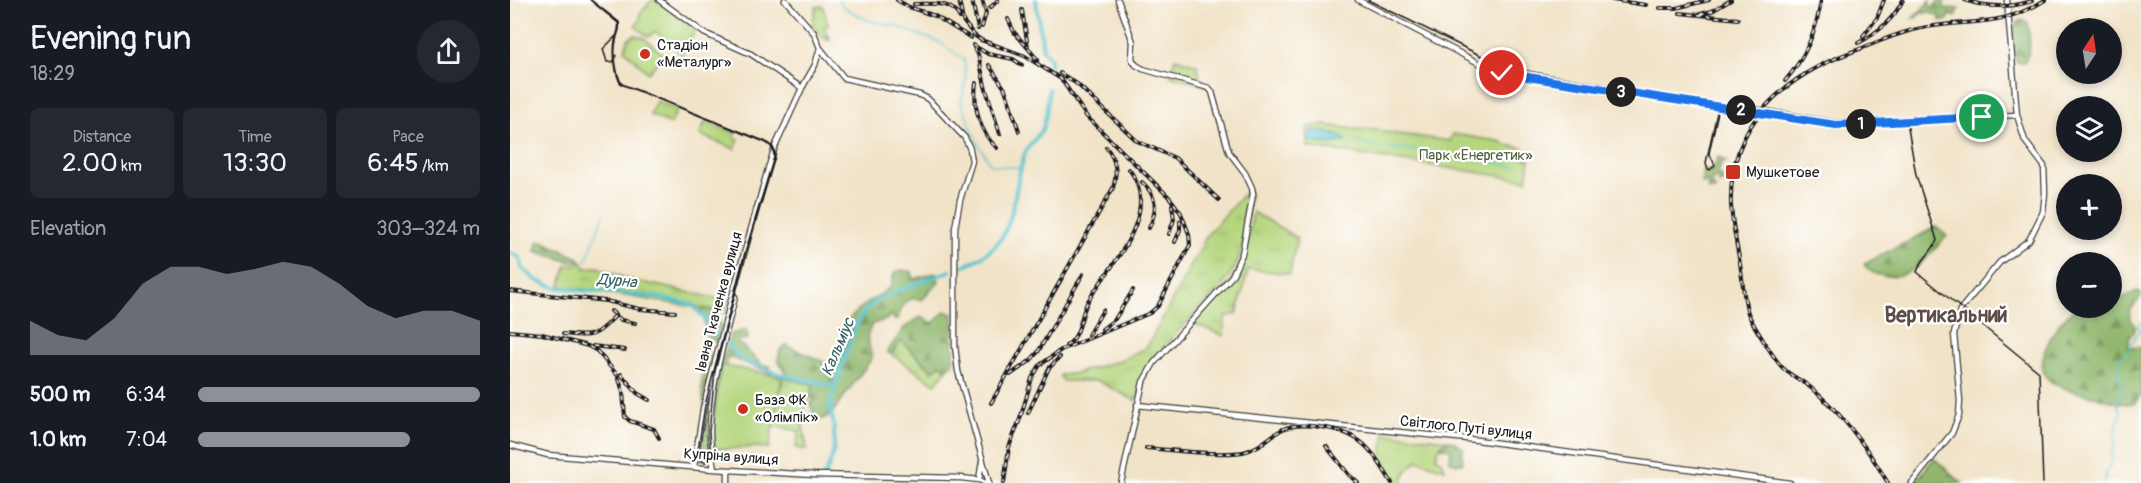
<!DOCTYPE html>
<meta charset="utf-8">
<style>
:root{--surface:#171b24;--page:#242831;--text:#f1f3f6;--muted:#9ea1a6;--accent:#8c9099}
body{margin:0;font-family:Pangolin,sans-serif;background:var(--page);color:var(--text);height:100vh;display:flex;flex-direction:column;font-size:22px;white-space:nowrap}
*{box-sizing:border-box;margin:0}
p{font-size:20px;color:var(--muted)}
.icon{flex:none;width:33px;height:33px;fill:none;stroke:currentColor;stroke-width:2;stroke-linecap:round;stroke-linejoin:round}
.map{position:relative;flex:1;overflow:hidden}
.side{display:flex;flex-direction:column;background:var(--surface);width:510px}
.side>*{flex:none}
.needle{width:39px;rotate:12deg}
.fabs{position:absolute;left:1546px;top:18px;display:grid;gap:12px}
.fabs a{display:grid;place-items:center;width:66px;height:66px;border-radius:50%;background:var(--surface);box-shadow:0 3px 9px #0003;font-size:30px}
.pin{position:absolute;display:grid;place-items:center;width:51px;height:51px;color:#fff;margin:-26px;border:3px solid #fff;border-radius:50%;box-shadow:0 2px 6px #0007}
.km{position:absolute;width:30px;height:30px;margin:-15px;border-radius:50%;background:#222;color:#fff;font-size:16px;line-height:30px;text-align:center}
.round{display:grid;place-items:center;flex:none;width:63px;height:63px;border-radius:32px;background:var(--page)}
.headline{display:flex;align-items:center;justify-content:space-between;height:102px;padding:0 30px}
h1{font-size:33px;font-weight:600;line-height:45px}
.stats{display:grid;grid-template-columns:repeat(3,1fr);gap:9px;height:102px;padding:6px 30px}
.stats div{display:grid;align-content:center;border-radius:9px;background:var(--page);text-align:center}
.stats b{font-size:26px;font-weight:600}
.stats small{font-size:16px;font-weight:400}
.stats p{font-size:16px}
.chart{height:168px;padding:12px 30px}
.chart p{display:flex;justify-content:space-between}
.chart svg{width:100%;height:108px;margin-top:6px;fill:var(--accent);opacity:.7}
ul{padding:0 30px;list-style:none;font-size:20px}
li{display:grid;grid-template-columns:96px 72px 1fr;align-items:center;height:45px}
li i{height:15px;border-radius:8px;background:var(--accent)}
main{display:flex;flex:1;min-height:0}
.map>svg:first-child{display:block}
.grass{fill:url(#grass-tufts);stroke:#68794d;stroke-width:1.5}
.forest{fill:url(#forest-firs);stroke:#566a44;stroke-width:1.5}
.green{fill:#b5d67e;stroke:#68794d;stroke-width:1.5}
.water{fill:#56c3ce;stroke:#397075;stroke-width:1.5}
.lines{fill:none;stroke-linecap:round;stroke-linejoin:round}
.stream{stroke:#56c3ce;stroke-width:1.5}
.river{stroke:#56c3ce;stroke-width:4}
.secondary-casing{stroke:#3c3a36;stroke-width:7}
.secondary{stroke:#fff;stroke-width:4.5}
.tram{stroke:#1c1c1c;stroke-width:1.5}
.rail-casing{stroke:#1c1c1c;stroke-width:4}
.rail{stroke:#fff;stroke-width:1.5;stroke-dasharray:4.5;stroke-linecap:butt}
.secondary-bridge-casing{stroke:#3c3a36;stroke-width:7;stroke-linecap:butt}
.secondary-bridge{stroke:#fff;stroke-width:4.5}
.route-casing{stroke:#fff;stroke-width:12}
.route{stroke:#1a73e8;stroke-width:8}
.poi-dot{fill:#c8321e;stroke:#fff;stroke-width:2}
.labels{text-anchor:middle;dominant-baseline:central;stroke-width:4.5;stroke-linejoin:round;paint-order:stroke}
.poi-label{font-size:15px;fill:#1c1c1c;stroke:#fff;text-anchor:start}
.park-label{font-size:15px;fill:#525d3e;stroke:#fff}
.street-label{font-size:15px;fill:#1c1c1c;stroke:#fff}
.water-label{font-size:16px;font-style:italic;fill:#335f63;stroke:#fff}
.district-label{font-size:21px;font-weight:bold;fill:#5e4d47;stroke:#fff}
</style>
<main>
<section class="side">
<div class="headline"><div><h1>Evening run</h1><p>18:29</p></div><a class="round"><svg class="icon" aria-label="share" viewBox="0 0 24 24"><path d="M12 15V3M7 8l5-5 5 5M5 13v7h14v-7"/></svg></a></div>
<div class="stats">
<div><p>Distance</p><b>2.00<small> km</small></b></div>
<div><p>Time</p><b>13:30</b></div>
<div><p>Pace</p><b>6:45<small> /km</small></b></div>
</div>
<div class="chart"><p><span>Elevation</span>303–324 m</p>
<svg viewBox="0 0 160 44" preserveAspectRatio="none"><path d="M0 44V30L10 36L20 38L30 29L40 15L50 8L60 8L70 11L80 9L90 6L100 8L110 15L120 24L130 29L140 26L150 26L160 30V44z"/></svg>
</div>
<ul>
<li><b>500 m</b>6:34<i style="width:100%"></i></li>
<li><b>1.0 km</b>7:04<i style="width:75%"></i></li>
</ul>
</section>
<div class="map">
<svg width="1631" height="483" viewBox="0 0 1631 483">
<defs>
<pattern id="grass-tufts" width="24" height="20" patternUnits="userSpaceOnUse" patternTransform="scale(1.5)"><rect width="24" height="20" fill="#b5d67e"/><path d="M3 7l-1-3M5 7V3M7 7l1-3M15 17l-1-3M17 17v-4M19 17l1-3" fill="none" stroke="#9bb76c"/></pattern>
<pattern id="forest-firs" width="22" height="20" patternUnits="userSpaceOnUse" patternTransform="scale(1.5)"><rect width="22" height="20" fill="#90b76d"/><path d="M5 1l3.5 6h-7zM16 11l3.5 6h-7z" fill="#759459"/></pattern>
</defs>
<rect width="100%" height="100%" fill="#fff"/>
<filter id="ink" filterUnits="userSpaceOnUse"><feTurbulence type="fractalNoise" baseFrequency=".0167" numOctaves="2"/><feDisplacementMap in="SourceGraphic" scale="12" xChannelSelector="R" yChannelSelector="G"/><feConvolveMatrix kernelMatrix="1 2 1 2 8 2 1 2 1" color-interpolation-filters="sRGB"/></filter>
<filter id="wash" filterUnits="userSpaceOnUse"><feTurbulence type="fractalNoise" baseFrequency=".008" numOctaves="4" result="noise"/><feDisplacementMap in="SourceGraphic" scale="24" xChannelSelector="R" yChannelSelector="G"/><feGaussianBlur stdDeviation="1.35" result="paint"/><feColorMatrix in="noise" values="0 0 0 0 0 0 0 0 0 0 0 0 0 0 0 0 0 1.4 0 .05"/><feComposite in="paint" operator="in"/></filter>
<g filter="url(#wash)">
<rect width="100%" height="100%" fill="#f1e3c7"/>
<path class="grass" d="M146,101L167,109L161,124L140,115Z
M738,189L740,193C737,212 734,249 726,265C706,301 664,329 641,363C634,374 631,392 625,401L622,399L588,381H553L551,379L550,375L563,374L609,361L637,347L698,234Z
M743,212L787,238L780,274L738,269L727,314L715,317L714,336L682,323C698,306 717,289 729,268C738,252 739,230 743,212Z
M72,262L75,268L87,267L117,279L210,299L218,302L216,312L50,286L57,265L65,266Z
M391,341L422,371L430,364L437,370L425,384L381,354Z
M273,377L304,384L292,418L297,450L286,448L289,431L263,426Z"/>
<path class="forest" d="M1430,0H1434V8L1449,9L1446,17L1439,14V18L1435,21H1430V16L1417,12L1414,14L1413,12L1410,13L1407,17L1403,18L1420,1L1419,6L1423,7Z
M1510,20L1518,22C1519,36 1523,52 1513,63L1507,62L1505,59L1503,28Z
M1208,157L1216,162L1211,163L1208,175L1214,177V182L1209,183L1208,177L1202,179V186L1205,187V190H1199L1197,182L1192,183L1193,170L1195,169L1202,172Z
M1426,227L1437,236C1427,246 1416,261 1404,269C1390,279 1363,280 1354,264Z
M32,241L69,258L70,260L64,263L25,251L28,242Z
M391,270L402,272L404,279L426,273L429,281L412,300C398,294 391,307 388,319L385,320L381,315L376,320L362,324L357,336L362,358L320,416L302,423L296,421L295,416L304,412L300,405L303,401L300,395L304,385L279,379L268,360L270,350L276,345L327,368L341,330L336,323L348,310L381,287L384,273Z
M1627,291L1631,293V296C1622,313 1613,304 1625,327L1624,332L1620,335L1618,348L1631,347V395L1624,404C1607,405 1594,398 1578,395C1547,387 1520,382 1538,343C1545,328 1554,316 1567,308H1602V302Z
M195,309H199L212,325L208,345L196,336L194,321L190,311Z
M435,311L443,314L444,362L437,370L430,364L423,371L391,341L381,354L377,352L394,328L410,317L423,323Z
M236,330L238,335L237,340L229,339V343L253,366H260L261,373L223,358H217L209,392L200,415L195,413L192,390L193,354L197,352L205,357L201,370L214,355L221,334Z
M194,417L196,419L199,418L200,458L196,461L191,460L188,457Z
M939,441H943L954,449L952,452L953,463L946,464L940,461L941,449L930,447Z
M1424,458L1452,483H1404Z"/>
<path class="green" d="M142,0H147L186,30L172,54L145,31L139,37L125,26L131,19L129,15Z
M313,6L318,25L314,28L320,38L319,41L317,40L318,36H316L315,39L309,34L302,26L306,7Z
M125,35L133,37L154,55L138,73L115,50L118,39Z
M665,58L687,65L690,78L695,86L660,75Z
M195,122L225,133L224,137L229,139L225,149L190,135Z
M815,125L844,129L869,130L874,132L940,141L943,134L993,142L995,145L1014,148V158L1020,159L1017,180L798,147L796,135L799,126Z
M211,365L272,377L259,448C240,445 224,450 205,449C200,421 208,392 211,365Z
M875,433L938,440L930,446L926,457L931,460L935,469L908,460L896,471L892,483H886L871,458Z"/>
<path class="water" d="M803,130L832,136L836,140C826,145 810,144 799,141V136Z"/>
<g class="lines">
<path class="stream" d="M328,0L335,8L358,20L388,27L429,42L454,59L456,79L451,102L466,140L481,165L511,168
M845,141L861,146L927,152L1006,166
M76,261L94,214
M1594,483L1596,477L1595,473L1601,463L1602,451L1606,442C1603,435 1608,421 1611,413L1606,402L1611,396L1612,387L1609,383L1610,359L1618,351L1626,334L1630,332L1631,329L1627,327L1631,322"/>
<path class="river" d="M526,0L533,50L540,58V65
M0,253C9,255 12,259 12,268L26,280L47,288L147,297L183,305L211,338
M448,268C510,246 498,209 514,156C517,145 526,140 532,130C537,119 537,101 539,89
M215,342L231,359L269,374L325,386
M310,483C320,468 326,449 324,431C324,422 320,413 321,404C322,391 327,380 331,369C339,345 346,311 370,298L440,271"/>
</g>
</g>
<g filter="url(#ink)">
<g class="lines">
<defs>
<path id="secondary" d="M149,0L194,33L241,54L292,88
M608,0L623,42L622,59L626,65L633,69L699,88L702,92L719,152L735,173L742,188L743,194L732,254L722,276L644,363L633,382L611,483
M848,0L986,72L1241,111
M310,48L334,78L410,95L418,99L455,138L460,149L462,161L450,200L445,228V346L448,371L479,483
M1261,112L1326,123L1507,115
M627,405L967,440L1280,483
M0,445L38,455L204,469L304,475L451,478L469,480L476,483
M184,467L193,409L221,300L258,169L265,147L292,88L305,65L310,48L304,33L275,0
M204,469C202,458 201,447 200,436C199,389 214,342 225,297
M469,480L472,461
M218,483V470
M1402,483L1442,433L1449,415L1450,401L1444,334L1450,310L1490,262L1519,240L1533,212L1535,193L1534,166L1515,141L1507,115L1497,0"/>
</defs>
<use href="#secondary" class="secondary-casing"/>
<use href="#secondary" class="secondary"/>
<path class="tram" d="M80,0L108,23C110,30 106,34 105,41C103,52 105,76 111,84L252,141C260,144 264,148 264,157L234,256L195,405L187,456L189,460L196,462L201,456L199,432L205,371L235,256L265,157C266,149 262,144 254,141L112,84C106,75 103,52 106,41C107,33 111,30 109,22L81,0
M858,0L994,67L1133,91L1173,100L1322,124L1394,121L1397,122L1406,175L1427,240C1423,252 1410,260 1407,272L1529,372L1533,483
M106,56L103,62H97L93,49L106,36
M1204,104H1206L1209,107L1199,153L1205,165L1200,170L1198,169L1196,163L1208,108Z"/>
<defs>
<path id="rail" d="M387,0L399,7L425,16L461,38
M449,0L453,21L464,35L471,40L515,56L551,79L577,117L660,198L671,213L679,234L680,245L648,306L640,313L551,350L530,365L522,378L510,419L499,447L494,483
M462,0L468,29
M1102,0L1136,5
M1455,0C1477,8 1499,8 1522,1
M404,4C422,4 441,0 450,18
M480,8L488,0
M1150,8H1166L1199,0
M512,10L518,47
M1170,13L1228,19
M1190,14L1202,11L1221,0
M498,19L504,32L528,60
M472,27L476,13L472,0
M1353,36L1367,18L1374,0
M1348,43C1368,33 1383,20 1393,0
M463,45L478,54L503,59L512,65
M464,48L468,54L475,86L490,134
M479,65L495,89L509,131
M550,73L567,84L627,141L665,158L709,200
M1275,81C1295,58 1307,29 1311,0
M466,83C463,106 469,132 487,148
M632,182C647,196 648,209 639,228
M659,234L664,219L662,205
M665,242L670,230V221
M0,291L96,301L130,309L165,312
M101,311L111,320L125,323
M592,329L605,319L623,290
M0,331L32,334L78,346L87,351L108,376L113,392L115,417L120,421L144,429L149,438
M53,334C83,337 84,338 105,316
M578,335L593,310
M83,346L115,350
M556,346C572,335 569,317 578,301C600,265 653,213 619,169
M111,374L127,393L139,400
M500,375L520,361L528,352L573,274
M481,403L603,188C608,172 606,160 596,147
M518,413L539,368L550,357
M816,446L839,475L848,483
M636,448C661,450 709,456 733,452C749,449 759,436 773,429C785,424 798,425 810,427C851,432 862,450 882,483
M1378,483C1358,449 1332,413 1301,388C1292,380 1280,376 1272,367C1265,360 1241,322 1238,313C1233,298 1233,280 1230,264C1227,245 1222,225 1221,205C1218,124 1273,77 1344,51C1366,43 1389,32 1412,28C1459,19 1491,28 1535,0"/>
</defs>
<use href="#rail" class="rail-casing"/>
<use href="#rail" class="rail"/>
<defs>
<path id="secondary-bridge" d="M1242,109L1261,112"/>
</defs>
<use href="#secondary-bridge" class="secondary-bridge-casing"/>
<use href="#secondary-bridge" class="secondary-bridge"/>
</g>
</g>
<g class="lines" filter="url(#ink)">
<defs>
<path id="route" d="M992,73L1326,125L1472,117"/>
</defs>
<use href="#route" class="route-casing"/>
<use href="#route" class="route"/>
</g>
<g class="poi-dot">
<circle cx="135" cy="54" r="6"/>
<rect x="1215" y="164" width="16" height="16" rx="3"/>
<circle cx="233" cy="409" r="6"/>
</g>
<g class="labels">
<g class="poi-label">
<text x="147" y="45">Стадіон<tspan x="147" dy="17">«Металург»</tspan></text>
<text x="1236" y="172">Мушкетове</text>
<text x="245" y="400">База ФК<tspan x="245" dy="17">«Олімпік»</tspan></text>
</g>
<g class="park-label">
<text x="966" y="155">Парк «Енергетик»</text>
</g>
<g class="street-label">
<text transform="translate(209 302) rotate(-75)">Івана Ткаченка вулиця</text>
<text transform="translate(956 428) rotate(6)">Світлого Путі вулиця</text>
<text transform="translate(221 457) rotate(4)">Купріна вулиця</text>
</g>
<g class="water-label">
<text transform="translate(107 281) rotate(5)">Дурна</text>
<text transform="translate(328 347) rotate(-67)">Кальміус</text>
</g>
<g class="district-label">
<text x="1436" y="315">Вертикальний</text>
</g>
</g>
</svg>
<div class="fabs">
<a><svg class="needle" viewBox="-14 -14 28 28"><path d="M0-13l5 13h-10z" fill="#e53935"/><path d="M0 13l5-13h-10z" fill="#9ea1a6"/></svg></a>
<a><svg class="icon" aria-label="layers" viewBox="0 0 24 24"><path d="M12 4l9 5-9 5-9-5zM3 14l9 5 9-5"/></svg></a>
<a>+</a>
<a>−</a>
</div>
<div class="pin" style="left:1472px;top:117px;background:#1e9e55"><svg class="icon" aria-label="arrive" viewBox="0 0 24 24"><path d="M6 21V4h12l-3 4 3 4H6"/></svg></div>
<div class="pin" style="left:992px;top:73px;background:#d93025"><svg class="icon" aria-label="check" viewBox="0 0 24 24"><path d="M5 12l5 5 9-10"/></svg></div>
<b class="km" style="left:1351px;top:124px">1</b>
<b class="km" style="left:1231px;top:110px">2</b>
<b class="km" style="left:1111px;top:92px">3</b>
</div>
</main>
